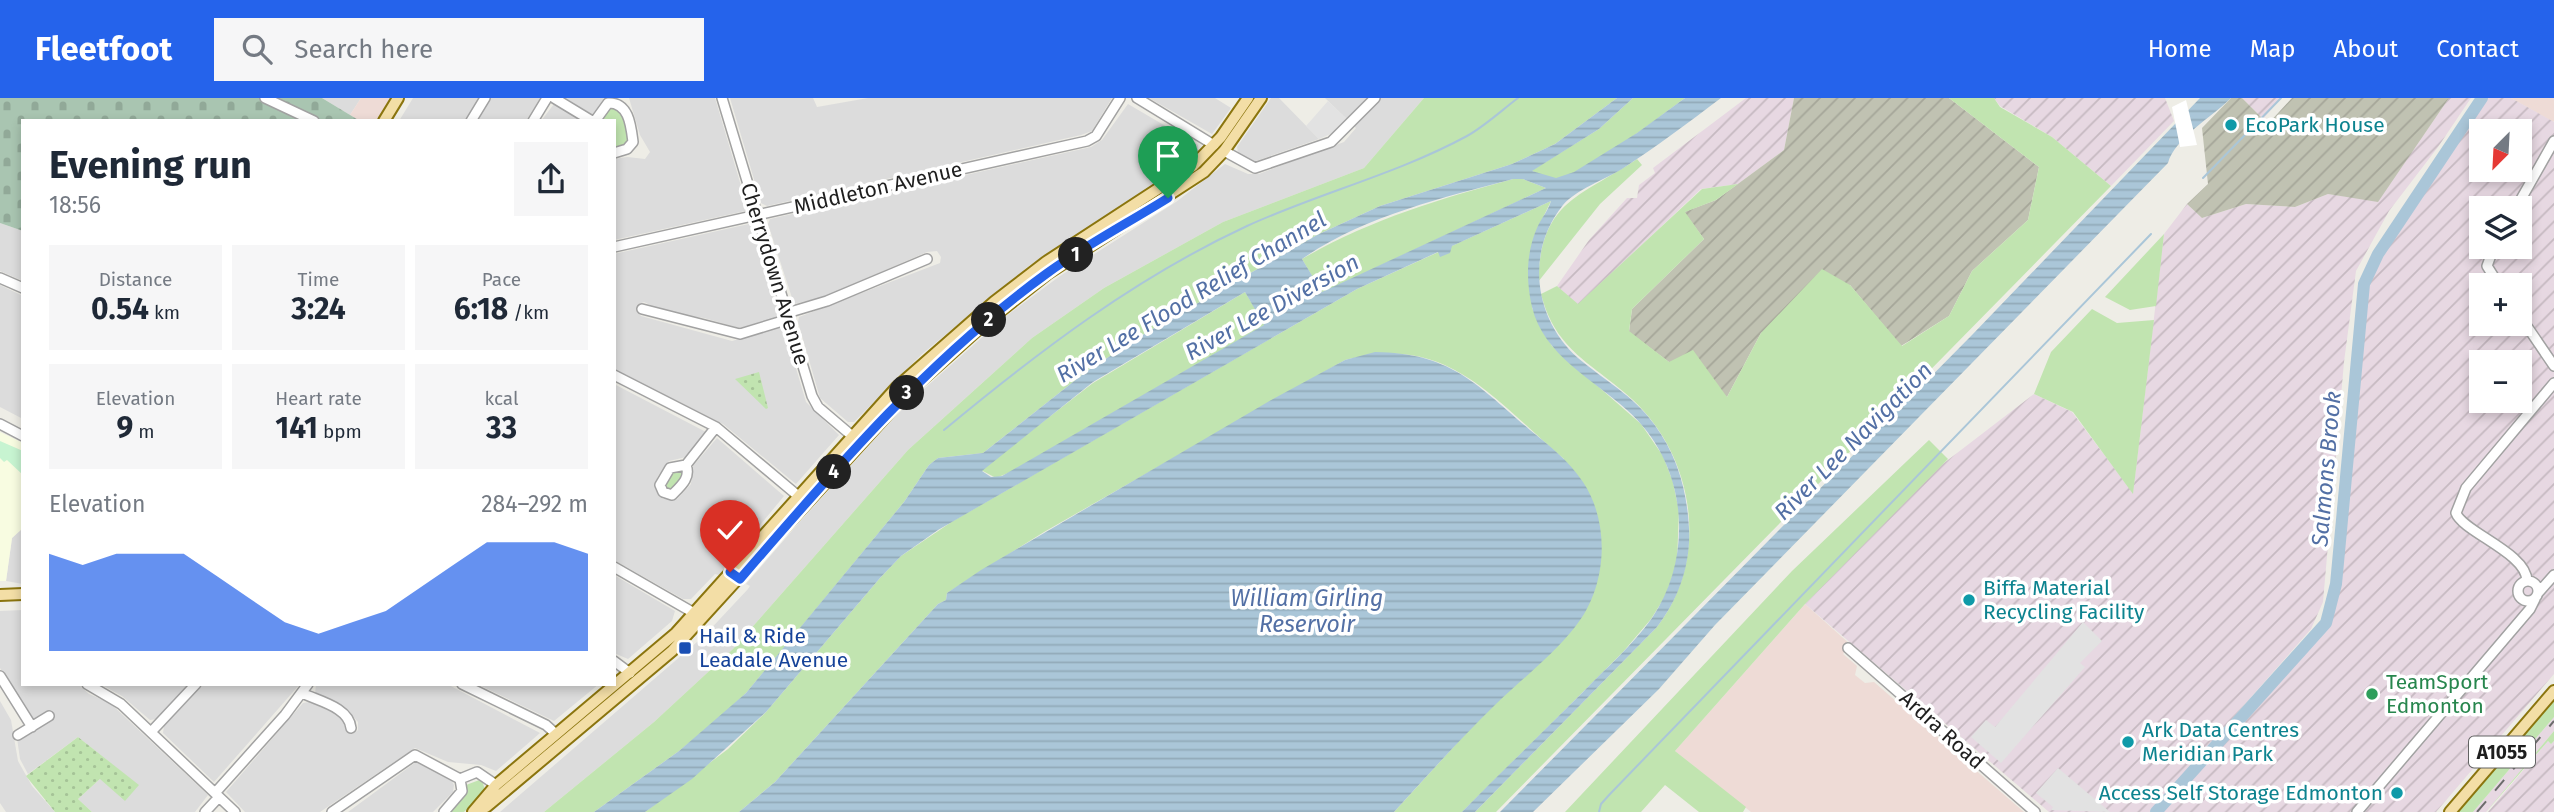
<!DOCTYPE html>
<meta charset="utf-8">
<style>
:root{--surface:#fff;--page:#f6f6f7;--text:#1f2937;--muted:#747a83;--accent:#2563eb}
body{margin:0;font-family:"Fira Sans",sans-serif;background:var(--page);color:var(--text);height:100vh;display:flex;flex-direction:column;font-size:26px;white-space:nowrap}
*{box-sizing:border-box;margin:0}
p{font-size:23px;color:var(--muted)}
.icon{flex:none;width:38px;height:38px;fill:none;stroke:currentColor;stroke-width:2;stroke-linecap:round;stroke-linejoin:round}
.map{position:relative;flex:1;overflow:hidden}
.drawer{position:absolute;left:21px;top:21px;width:595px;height:567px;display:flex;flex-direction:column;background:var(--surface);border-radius:0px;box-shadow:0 4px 10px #0003}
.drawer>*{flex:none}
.needle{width:46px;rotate:204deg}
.fabs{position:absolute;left:2469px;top:21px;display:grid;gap:14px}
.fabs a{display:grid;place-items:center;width:63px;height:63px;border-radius:0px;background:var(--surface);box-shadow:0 4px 10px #0003;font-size:35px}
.pin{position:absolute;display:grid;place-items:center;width:60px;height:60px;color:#fff;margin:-72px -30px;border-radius:50% 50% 50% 0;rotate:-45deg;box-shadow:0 0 7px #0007}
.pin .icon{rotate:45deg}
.km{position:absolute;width:35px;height:35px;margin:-18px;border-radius:50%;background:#222;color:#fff;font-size:19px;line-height:35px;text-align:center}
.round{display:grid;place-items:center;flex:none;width:74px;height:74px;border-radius:0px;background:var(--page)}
.summary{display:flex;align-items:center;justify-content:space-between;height:119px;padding:0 28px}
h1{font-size:38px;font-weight:700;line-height:52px}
.metrics{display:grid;grid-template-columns:repeat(3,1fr);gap:10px;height:119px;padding:7px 28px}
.metrics div{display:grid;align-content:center;border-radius:0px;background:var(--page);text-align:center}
.metrics b{font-size:30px;font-weight:700}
.metrics small{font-size:19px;font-weight:400}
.metrics p{font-size:19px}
.chart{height:196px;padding:14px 28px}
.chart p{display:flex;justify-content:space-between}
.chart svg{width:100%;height:126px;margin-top:7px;fill:var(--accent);opacity:.7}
header{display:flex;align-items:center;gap:42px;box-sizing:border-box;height:98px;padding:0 35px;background:var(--accent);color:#fff}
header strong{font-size:33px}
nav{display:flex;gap:38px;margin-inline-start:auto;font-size:24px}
.search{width:490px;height:63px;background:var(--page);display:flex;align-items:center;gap:18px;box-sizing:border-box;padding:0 24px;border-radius:0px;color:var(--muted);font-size:26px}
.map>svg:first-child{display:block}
.residential{fill:#dcdcdc}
.commercial{fill:#eedbd6}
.industrial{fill:url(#industrial-furrows);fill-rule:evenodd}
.education{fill:#f8fce1}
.railway{fill:#e7d8e2}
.construction{fill:url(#construction-furrows)}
.grass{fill:#c1e4b0}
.cemetery{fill:url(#cemetery-stones)}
.park{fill:#c7f4d1}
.garden{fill:url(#garden-dots)}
.parking{fill:#e2e2e2}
.water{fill:url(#water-rules);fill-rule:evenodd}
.pier{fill:#fff}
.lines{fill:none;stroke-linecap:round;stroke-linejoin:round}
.stream{stroke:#aac6d8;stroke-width:2}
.river{stroke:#aac6d8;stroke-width:12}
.minor-casing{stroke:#a2a2a2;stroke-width:12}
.major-casing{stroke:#8b750e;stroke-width:14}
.minor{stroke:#fff;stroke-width:9}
.major{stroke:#f3dea6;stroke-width:10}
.rail{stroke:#6c6c6c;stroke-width:2;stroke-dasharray:14 14;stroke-linecap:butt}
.route-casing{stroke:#fff;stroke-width:14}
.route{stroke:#2563eb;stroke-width:9}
.culture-dot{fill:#0f9aa8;stroke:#fff;stroke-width:2.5}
.transit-dot{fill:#1a4fb4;stroke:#fff;stroke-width:2.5}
.leisure-dot{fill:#2e9e5b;stroke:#fff;stroke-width:2.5}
.labels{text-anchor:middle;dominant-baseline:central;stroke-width:7;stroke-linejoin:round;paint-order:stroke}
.shield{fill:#fff;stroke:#626262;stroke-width:2}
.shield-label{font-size:19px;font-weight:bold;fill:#1e1e1e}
.culture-label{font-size:21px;fill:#0d838f;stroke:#fff;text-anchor:start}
.street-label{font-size:21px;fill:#1e1e1e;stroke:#fff}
.transit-label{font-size:21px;fill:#164399;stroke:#fff;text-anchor:start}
.leisure-label{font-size:21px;fill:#27864d;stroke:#fff;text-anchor:start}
.water-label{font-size:23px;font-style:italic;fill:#5370a5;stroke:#fff}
</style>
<header>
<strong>Fleetfoot</strong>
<div class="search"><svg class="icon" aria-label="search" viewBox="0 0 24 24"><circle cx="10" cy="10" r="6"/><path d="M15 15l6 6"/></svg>Search here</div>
<nav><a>Home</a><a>Map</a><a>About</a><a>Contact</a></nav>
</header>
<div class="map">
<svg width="2554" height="714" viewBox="0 0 2554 714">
<defs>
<pattern id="industrial-furrows" width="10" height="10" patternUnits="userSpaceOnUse" patternTransform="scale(1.75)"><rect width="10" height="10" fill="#e7d8e2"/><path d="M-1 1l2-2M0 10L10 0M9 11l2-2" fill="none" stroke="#c6b9c1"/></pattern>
<pattern id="construction-furrows" width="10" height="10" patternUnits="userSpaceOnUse" patternTransform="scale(1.75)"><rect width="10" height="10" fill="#c0c2b2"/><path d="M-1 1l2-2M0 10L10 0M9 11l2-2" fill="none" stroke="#a5a699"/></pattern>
<pattern id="cemetery-stones" width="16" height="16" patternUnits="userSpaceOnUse" patternTransform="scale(1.75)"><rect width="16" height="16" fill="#a9c5b1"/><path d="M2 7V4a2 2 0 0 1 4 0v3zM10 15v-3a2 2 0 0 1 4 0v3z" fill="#91a998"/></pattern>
<pattern id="garden-dots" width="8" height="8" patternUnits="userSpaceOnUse" patternTransform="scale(1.75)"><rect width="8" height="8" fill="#c1e4b0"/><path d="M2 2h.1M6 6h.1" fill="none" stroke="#a5c397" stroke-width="1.8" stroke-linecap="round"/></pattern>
<pattern id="water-rules" width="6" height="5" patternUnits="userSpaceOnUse" patternTransform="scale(1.75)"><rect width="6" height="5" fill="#aac6d8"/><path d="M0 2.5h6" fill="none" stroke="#92aab9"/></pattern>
</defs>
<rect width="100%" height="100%" fill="#eeede6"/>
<path class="residential" d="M322,0H361L350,17Z
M413,0H540L526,23H399Z
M563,0H604L594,17Z
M629,0H715L747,108L745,113L614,142V61L627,59L645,61L650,54L640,37Z
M730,0H813L817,9L868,0H1112L1092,33L1081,37L767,108L761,105Z
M1149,0H1215L1231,10L1212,36Z
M1271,0H1279L1319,41L1253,64L1238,55L1237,49Z
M1325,0H1424L1364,70L1223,124L1104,190L1032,240L908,352L733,551L654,624L544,714H500L704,538L748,491L750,488L746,486L797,427L906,307L1005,219L1060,178L1176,104L1225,66L1248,76H1259L1344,44L1356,30Z
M554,6L583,23H541Z
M1128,6L1198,47V54L1173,74L1030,167L922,256L854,324H848L820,300L798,224L799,219L940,165L941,159L937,153L927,154L823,199L794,206L768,126L770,121L1091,49L1102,42Z
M0,125L23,133V183L0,173Z
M749,126L753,129L779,214L776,221L739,230L704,220L667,215L644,204L638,206L636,212L641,218L732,243L780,229L785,233L806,304L839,337L796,386L723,326L614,271V156Z
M0,187L23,198V321L0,309Z
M614,286L706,334L686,359L669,363L658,378L654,388L663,401H677L691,386L693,368L717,340L784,398L719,477L715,476L691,501H683L614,462Z
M23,430V486L6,483L12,440Z
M614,477L675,513L672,523L628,561L614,555Z
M23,512V586H78L89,596L110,605L208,697L195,714H92L78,701L100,681L138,687L78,639L28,676L20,661L17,640L49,623L51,619L32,621L0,570V513Z
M100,586H188L156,621L150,622L122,598Z
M204,586H300L214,684L163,635L164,628Z
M316,586H447L540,635L496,673L481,667L448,664L415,650L320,714H245L226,694L303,605L309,604L335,615L345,623L347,635L353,636L358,632V624L348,613L315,596Z
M477,586H599L554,623Z
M0,603L11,622L18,663L32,688L55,714H6L0,705Z
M416,664L451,681L454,687L453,694L433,714H348Z"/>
<path class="commercial" d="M361,0H391L378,23H360L350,17Z
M2511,0H2554V23L2553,24Z
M1805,506L1851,547L1843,556L1857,568L1855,577L1865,585L1874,584L2024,714H1751L1675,653Z"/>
<path class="industrial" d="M1746,0H1794L1784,52L1738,86L1701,91L1578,207L1557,188L1589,142L1627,100H1637L1639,87L1655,75L1653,70Z
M1994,0H2165L2174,23L2111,88L2052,39L2000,8Z
M2242,0H2281L2263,21Z
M2449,0H2471L2438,49L2389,113L2356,173L2344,264L2323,504L2311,531L2150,714H2049L1805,506L1931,375L2034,296L2072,314L2133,395L2164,136L2187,106L2202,120L2246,106L2295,109L2328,96L2378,103Z
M2486,0H2511L2554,24V576L2436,714H2162L2334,516L2371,170ZM2482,33H2520V72H2482ZM2482,110H2520V149H2482ZM2482,187H2520V226H2482ZM2482,264H2520V303H2482Z
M2548,643L2551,646L2554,643V714H2488Z"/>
<path class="education" d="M0,334L23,345V430L12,440L6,483H0Z"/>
<path class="railway" d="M2554,619V633L2486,714H2473Z"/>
<path class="construction" d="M1794,0H1949L2039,69L2028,122L1972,173L1949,218L1901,248L1850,187L1761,235L1727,299L1669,264L1629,234L1632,211L1704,141L1684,114L1716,102L1784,52Z
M2231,0H2242L2268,26L2292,0H2449L2378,104L2328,96L2295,109L2246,106L2202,120L2187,106L2208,86L2202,30Z"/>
<path class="grass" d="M1424,0H1617L1555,46L1512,66L1380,108L1317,137L1149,233L1087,273L983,355L938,360L929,367L904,404L787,546L746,595L717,622L679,653L594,714H544L654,624L733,551L908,352L1032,240L1104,190L1223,124L1364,70Z
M1633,0H1685C1656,21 1591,73 1558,80C1550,82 1540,75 1531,73L1599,31Z
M1949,0H1994L2000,9L2052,39L2111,88L1496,714H1475L1657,529C1710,460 1695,360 1633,302C1593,265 1556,254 1541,196L1557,188L1578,206L1702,91L1738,86L1716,102L1685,114L1704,141L1632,211L1629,233L1669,264L1693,252L1727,299L1761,235L1822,171L1850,187L1902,248L1949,218L1972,173L2028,122L2039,69Z
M614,8C625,17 632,33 627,47L614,51V23H599L607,11Z
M1637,61L1642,67L1600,106L1538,184C1541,102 1579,100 1637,61Z
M1513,81H1523L1546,90L1322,195L1302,161C1369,122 1439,101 1513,81Z
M1551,103L1534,138L1532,210L1552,248L1641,326L1663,358L1673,384L1679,413L1677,464L1666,497L1651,521L1623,554L1462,714H1394L1470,631L1564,361C1493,301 1447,234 1345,262L1044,434L947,495L946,502L938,506L775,684L739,714H645L728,651L766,614L880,480L901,458L953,423L1357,191Z
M2164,136L2156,208L2130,212L2105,199Z
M1245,194L1265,227L1013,373L996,380L981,372L1093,285Z
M2092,211L2117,225L2154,222L2133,396L2073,314L2034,296L2051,254Z
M1929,342L1948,361L1805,506L1675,653L1746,709L1743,714H1699L1665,687L1641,714H1565L1792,473Z
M684,370L681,383L670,393L665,390L672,373Z
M2554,597V619L2473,714H2454Z
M2554,633V643L2551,646L2548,643L2486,714Z
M482,681L485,693L464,714H448L466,687Z"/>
<path class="cemetery" d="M0,0H322L360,23H23V133L0,125Z"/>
<path class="park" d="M0,343L23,353V377L7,362L4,364L0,360Z"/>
<path class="garden" d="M759,274L768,310L766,311L735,281Z
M78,639L139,687L125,703L100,681L78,701L92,714H55L26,678Z"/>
<path class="parking" d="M1328,3L1347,21L1337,33L1319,41L1306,28Z
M2083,524L2102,543L2080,565L2085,569L2001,665L1971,639L1986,622L1995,629Z
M2058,670L2110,714L2051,712L2053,709L2036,695Z"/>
<path class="water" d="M1617,0H1633L1599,31L1532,73L1556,80L1574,74L1637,35L1685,0H1721C1689,24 1656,49 1622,71C1604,82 1577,91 1563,107C1525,154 1534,221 1578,260C1604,282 1634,298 1654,326C1677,357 1687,392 1689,430C1691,465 1679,501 1657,529L1475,714H1462C1502,673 1543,634 1583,594C1606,570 1633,547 1652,520C1671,492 1680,459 1679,425C1678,382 1660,341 1627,312C1593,281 1544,258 1532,209C1526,183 1526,155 1537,130C1541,121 1549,111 1551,103L1452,148L1450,155L1440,159L1438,154L1357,191L938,432L901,458L880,480L766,614L692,681L645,714H594L679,653L746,595L904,404L929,367L938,360L983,355L1087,273L1149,233L1317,137L1380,108L1512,66L1555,46ZM1513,81H1523L1546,90L1322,194L1302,161C1364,118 1442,100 1513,81ZM1245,194L1264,227L1002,378L991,379L982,373L1093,284Z
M2200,0H2231C2212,19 2175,40 2168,65L1715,527L1659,591L1533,714H1500L1972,237Z
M1375,254C1451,255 1476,286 1530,332C1550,348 1569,363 1583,384C1611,426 1607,490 1575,529C1553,557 1522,581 1496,606C1460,641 1427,678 1394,714H739L775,684L938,506L946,502L947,495L981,472L1273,301L1345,262Z"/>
<path class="pier" d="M2186,2L2197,47L2180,49L2172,9Z"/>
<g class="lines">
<path class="stream" d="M2203,80L2281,0
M944,332C1038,254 1135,180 1247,128C1319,95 1397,76 1467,38C1485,28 1502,12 1518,0
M1599,714L1601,706L1610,696L2151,136"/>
<path class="river" d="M2156,714L2326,525L2336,486L2364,186L2378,156L2482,0"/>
<defs>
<path id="minor" d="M265,0L314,23
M554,0L592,23
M722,0L812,298L818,309L851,337
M1137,0L1214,47
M471,23L485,0
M533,23L547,0
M595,23L608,5C629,4 631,28 633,44L627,51L614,55
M1224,53L1255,70L1331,44L1375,0
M2516,110L2554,43
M614,149L1087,43L1096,38L1120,0
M2494,149L2487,168L2499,187
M0,180L23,190
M642,211L740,236L789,221
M787,215L827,203L927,161
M2520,218L2554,268
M614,277L716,329L797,397
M0,326L23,338
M686,367C691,380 681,388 672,397L663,394L660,387L670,370L686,367L716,329
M614,469L694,515
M2518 493a10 10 0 1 1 20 0a10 10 0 1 1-20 0Z
M2527,483C2527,455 2463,434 2456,415L2466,390L2554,285
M2538,495L2554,477
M1848,550L2035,714
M614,563L630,575
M0,578L32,629
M87,586L121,606L235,714
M462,586L546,627L556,636
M302,595C318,603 349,609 351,630
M151,634L196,586
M18,637L49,618
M460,681L477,674L496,687
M215,695L285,617L308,586
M205,714L219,699
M332,714L415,657L460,681L462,693L444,714
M2357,714L2530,511L2535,501"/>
<path id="major" d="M384,23L398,0
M0,497L23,496
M474,713L486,709L672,553L906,296L984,226L1047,176L1204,74L1224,53L1261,0
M473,714L496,687L676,535L897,289L994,204L1046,164L1193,68L1221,39L1248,0
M2450,714L2554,593"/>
</defs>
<use href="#minor" class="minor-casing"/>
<use href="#major" class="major-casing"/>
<use href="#minor" class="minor"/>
<use href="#major" class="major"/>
<path class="rail" d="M2477,714L2554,623"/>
</g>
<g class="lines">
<defs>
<path id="route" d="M730,474L740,481C834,372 929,261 1046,176C1084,148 1128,125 1168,100"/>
</defs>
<use href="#route" class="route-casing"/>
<use href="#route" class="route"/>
</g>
<g class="culture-dot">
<circle cx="2231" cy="27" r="7"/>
<circle cx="1969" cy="502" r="7"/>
<circle cx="2128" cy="644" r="7"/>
<circle cx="2397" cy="695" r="7"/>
</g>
<rect class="transit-dot" x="678" y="543" width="14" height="14" rx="3.5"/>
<circle class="leisure-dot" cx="2372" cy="596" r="7"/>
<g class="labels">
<rect class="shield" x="2469" y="638.5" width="66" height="31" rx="5"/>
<g class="shield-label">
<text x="2502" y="654">A1055</text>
</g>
<g class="culture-label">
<text x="2245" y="27">EcoPark House</text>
<text x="1983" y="490">Biffa Material<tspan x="1983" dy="24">Recycling Facility</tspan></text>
<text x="2142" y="632">Ark Data Centres<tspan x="2142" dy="24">Meridian Park</tspan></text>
<text x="2383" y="695" text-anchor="end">Access Self Storage Edmonton</text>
</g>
<g class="street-label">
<text transform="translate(878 90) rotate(-13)">Middleton Avenue</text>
<text transform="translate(775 176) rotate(73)">Cherrydown Avenue</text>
<text transform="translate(1942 632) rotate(42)">Ardra Road</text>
</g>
<g class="transit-label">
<text x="699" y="538">Hail &amp; Ride<tspan x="699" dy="24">Leadale Avenue</tspan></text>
</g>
<g class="leisure-label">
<text x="2386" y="584">TeamSport<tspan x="2386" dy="24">Edmonton</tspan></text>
</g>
<g class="water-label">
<text transform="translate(1191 199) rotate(-31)">River Lee Flood Relief Channel</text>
<text transform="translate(1272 209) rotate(-29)">River Lee Diversion</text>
<text transform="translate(1853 343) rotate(-45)">River Lee Navigation</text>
<text transform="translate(2326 371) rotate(-85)">Salmons Brook</text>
<text x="1307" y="500">William Girling<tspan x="1307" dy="26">Reservoir</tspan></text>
</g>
</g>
</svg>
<div class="fabs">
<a><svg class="needle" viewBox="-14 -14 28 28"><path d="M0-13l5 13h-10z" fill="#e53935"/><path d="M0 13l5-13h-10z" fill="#747a83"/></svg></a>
<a><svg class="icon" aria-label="layers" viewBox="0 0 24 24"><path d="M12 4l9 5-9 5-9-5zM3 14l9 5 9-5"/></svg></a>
<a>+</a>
<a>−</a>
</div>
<div class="pin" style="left:1168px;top:100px;background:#1e9e55"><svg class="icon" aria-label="arrive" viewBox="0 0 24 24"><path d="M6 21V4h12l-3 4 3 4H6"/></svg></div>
<div class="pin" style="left:730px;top:474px;background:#d93025"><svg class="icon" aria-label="check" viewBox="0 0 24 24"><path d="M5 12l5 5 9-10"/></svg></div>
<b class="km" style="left:1076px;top:157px">1</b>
<b class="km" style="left:989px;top:222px">2</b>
<b class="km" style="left:907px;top:295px">3</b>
<b class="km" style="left:834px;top:374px">4</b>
<section class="drawer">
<div class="summary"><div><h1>Evening run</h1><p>18:56</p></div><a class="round"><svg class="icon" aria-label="share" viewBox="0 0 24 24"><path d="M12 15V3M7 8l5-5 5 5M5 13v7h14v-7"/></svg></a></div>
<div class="metrics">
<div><p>Distance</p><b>0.54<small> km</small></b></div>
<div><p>Time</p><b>3:24</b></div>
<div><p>Pace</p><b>6:18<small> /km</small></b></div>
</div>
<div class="metrics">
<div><p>Elevation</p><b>9<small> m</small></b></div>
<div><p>Heart rate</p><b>141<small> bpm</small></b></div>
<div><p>kcal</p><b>33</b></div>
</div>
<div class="chart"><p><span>Elevation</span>284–292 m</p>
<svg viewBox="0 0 160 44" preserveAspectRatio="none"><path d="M0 44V10L10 14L20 10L30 10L40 10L50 18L60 26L70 34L80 38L90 34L100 30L110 22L120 14L130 6L140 6L150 6L160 10V44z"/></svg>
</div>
</section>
</div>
